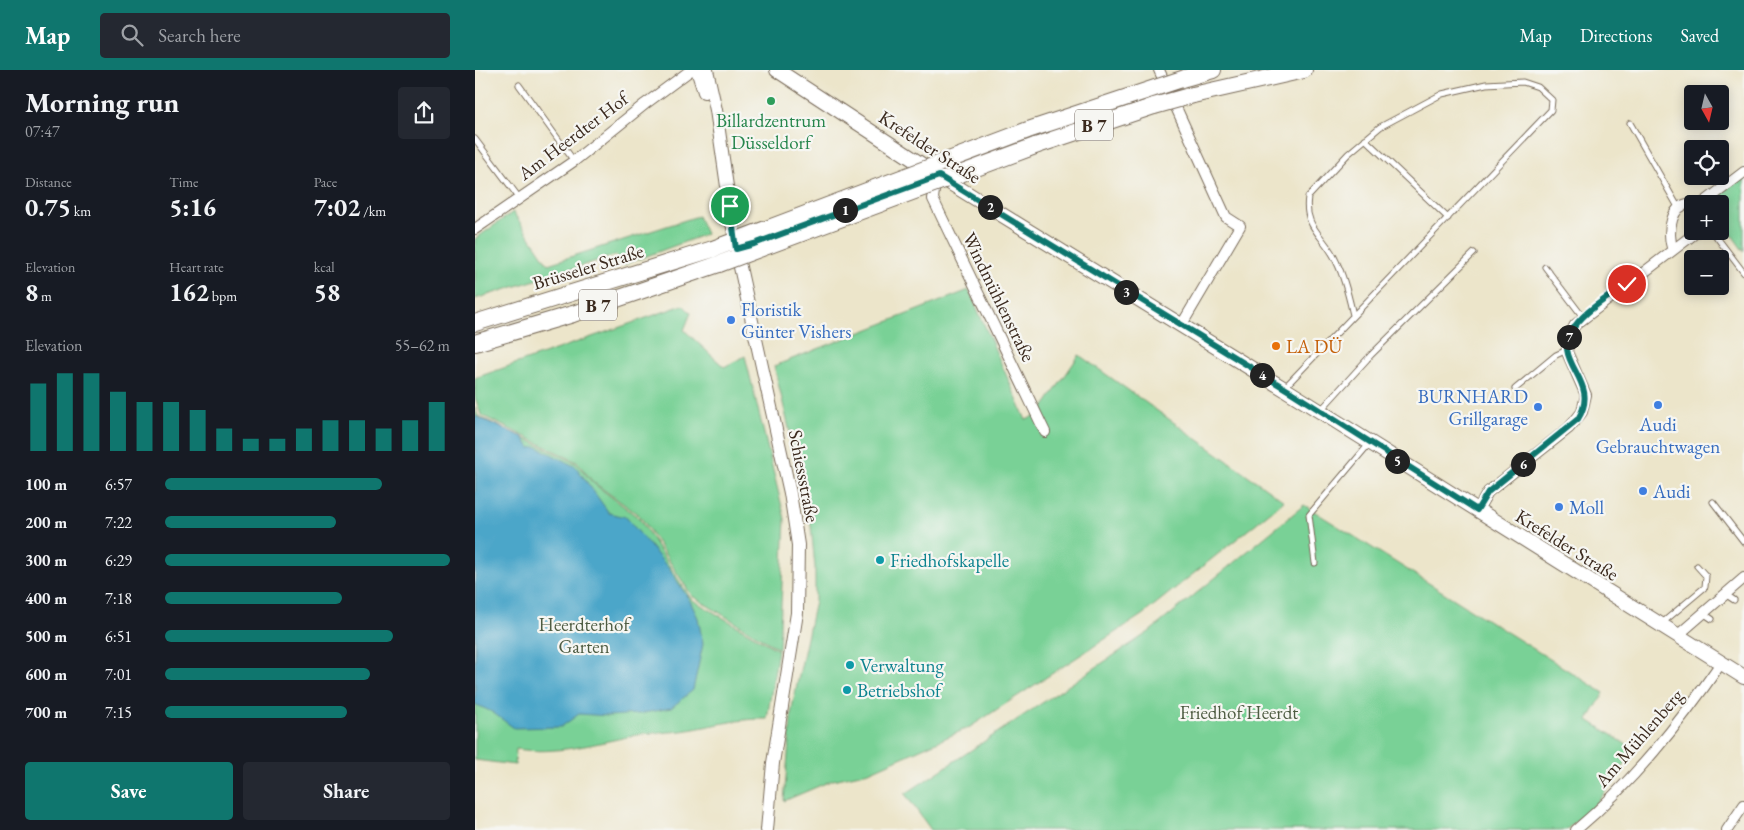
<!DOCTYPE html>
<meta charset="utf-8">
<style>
:root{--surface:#171b24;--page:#242831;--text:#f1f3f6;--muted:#9ea1a6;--accent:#0f766e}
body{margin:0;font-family:"EB Garamond",serif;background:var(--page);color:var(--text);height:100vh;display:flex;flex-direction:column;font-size:19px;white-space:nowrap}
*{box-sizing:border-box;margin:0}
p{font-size:16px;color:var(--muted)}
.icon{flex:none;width:28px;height:28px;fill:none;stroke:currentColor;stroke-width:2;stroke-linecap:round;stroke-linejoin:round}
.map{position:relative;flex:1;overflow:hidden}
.drawer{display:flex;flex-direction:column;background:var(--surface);width:475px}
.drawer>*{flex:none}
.needle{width:32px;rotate:172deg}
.buttons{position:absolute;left:1209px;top:15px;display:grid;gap:10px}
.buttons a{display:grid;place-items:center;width:45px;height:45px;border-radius:5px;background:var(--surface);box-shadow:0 2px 12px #0003;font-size:25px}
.pin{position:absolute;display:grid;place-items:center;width:42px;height:42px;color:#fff;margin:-21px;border:2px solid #fff;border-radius:50%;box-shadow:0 1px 5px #0007}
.km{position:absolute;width:25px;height:25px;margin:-12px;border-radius:50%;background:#222;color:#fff;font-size:14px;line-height:25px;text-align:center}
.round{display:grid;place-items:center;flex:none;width:52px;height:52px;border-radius:5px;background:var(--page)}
.overview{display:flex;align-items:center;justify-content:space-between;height:85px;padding:0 25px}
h1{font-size:28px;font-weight:700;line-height:38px}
.stats{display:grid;grid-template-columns:repeat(3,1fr);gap:8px;height:85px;padding:5px 25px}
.stats div{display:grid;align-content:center}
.stats b{font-size:25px;font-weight:700}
.stats small{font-size:14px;font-weight:400}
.stats p{font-size:14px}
.chart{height:140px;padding:10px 25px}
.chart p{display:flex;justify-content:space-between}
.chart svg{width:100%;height:90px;margin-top:5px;stroke:var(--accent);stroke-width:6}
.action{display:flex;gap:10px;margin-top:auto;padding:10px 25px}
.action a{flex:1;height:58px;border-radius:5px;background:var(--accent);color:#fff;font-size:20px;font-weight:700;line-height:58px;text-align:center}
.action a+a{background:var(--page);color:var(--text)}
ul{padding:0 25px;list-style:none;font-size:16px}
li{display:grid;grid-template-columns:80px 60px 1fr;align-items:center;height:38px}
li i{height:12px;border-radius:6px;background:var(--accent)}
header{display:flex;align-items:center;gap:30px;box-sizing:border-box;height:70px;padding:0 25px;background:var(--accent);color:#fff}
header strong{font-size:24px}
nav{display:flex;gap:28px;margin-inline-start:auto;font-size:18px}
.search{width:350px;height:45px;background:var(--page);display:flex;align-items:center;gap:12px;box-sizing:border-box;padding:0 18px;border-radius:5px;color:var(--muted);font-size:19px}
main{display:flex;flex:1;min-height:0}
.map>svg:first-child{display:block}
.green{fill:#79d196;stroke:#5a7e5a}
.water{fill:#4ba6c9;stroke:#436874}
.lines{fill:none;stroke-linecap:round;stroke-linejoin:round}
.service-casing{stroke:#796b5a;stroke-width:7}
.minor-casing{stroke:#796b5a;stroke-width:12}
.tertiary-casing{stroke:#796b5a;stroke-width:14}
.secondary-casing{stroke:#796b5a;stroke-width:16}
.trunk-casing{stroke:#796b5a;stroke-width:18}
.service{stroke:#fff;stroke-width:5}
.minor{stroke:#fff;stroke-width:10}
.tertiary{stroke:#fff;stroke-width:12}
.secondary{stroke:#fff;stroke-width:14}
.trunk{stroke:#fff;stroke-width:16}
.trunk-bridge-casing{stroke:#796b5a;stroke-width:18;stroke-linecap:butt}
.trunk-bridge{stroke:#fff;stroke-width:16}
.route-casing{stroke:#fff;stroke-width:10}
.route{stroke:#0f766e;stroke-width:6}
.leisure-dot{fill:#2e9e5b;stroke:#f6f6f2;stroke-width:2}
.shop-dot{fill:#3f7fe0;stroke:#f6f6f2;stroke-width:2}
.food-dot{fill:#e8710a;stroke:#f6f6f2;stroke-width:2}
.culture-dot{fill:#0f9aa8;stroke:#f6f6f2;stroke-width:2}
.labels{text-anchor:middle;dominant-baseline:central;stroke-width:4.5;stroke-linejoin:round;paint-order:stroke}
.shield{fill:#f6f6f2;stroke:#73675e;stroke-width:1}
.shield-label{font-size:18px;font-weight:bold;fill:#3b2a1e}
.leisure-label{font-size:19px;fill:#27864d;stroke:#f6f6f2}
.street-label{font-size:19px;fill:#3b2a1e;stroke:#f6f6f2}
.shop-label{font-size:19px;fill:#366cbe;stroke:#f6f6f2;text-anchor:start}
.food-label{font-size:19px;fill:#c56008;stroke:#f6f6f2;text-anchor:start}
.culture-label{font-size:19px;fill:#0d838f;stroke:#f6f6f2;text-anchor:start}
.park-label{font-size:19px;fill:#4e5c42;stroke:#f6f6f2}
</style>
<header>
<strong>Map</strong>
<div class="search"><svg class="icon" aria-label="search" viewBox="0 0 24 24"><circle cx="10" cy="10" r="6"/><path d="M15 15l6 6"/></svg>Search here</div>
<nav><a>Map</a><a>Directions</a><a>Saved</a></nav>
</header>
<main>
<section class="drawer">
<div class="overview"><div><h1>Morning run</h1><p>07:47</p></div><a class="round"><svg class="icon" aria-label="share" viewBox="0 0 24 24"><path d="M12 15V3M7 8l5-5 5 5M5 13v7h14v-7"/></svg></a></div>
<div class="stats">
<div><p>Distance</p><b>0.75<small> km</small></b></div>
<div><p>Time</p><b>5:16</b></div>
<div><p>Pace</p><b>7:02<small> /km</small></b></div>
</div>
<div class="stats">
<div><p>Elevation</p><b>8<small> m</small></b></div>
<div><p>Heart rate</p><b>162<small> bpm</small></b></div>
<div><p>kcal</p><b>58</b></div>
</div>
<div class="chart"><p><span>Elevation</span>55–62 m</p>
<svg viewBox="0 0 160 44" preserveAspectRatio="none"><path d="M5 44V11M15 44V6M25 44V6M35 44V15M45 44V20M55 44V20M65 44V24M75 44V33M85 44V38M95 44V38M105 44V33M115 44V29M125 44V29M135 44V33M145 44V29M155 44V20"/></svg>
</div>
<ul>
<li><b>100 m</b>6:57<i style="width:76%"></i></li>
<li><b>200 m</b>7:22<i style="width:60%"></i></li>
<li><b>300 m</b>6:29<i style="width:100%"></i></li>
<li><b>400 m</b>7:18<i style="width:62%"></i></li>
<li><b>500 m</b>6:51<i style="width:80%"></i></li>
<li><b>600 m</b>7:01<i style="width:72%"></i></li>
<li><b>700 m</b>7:15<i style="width:64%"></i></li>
</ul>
<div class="action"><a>Save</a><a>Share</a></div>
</section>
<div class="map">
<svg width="1269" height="760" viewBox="0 0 1269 760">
<rect width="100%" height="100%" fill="#f6f6f2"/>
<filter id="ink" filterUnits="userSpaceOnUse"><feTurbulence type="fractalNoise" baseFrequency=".02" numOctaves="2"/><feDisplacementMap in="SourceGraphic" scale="10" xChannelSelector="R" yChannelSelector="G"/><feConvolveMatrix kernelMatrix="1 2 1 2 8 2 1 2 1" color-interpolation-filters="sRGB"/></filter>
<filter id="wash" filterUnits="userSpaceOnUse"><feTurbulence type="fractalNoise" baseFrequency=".0096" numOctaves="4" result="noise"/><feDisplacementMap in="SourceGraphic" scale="20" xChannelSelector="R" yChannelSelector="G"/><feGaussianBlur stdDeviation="1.12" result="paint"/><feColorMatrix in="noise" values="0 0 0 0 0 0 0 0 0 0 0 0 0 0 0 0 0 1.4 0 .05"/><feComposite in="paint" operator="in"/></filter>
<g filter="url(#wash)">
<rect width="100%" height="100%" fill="#ece5ca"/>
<path class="green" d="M1269,102V182L1245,148V134H1235Z
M38,142L73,194L223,146L231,164L148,195L141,185L0,229V169Z
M494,220L551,350L564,344L604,285L809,431L667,545L495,657L394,702L358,710L309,731L317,638L340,531V497L335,446L299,296Z
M208,235L216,243L209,260L249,297L270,286L310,449L304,579L217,526L165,446L118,412L102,392L6,345L0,327V308Z
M0,338L3,346L101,393L118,413L164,448L216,529L303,580L292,649C262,648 236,657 206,661C190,663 173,662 157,666C118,674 81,685 41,679L40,695L0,690Z
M829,435L1129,623L1113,650L1160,680L1123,732L1091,760H456L430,724L674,562Z"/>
<path class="water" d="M0,346L48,367L55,378L62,377L101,397L134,443L151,447L195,500L215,531L223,548L228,574L218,620L196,638L163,644L133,646L104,644L86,657L39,658L17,642L0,634Z"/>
</g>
<g filter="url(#ink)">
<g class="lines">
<defs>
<path id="service" d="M44,15L99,91
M671,30L694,22
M1155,53L1203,137
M577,62L637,41
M0,69L45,129
M890,69L973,148
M1237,161L1269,203
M1070,197L1108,247
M809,318L1076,40L1077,30L1063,17L1048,12L1011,14L967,24L905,57L873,84L833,127C828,159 851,166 862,193C870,209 874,228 878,245
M1040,319L1081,285L1092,280
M845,341L896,285L999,183
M1238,432L1269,472
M840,493L834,445L894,374
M1250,524L1259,530
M1228,543L1237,549
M1186,554L1230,517L1231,506L1222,496"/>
<path id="minor" d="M684,0L751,147L765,156L706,256
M460,112L458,129L570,362
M1227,134L1269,102
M0,159L99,91L170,34L216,0
M1198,180C1191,163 1196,130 1219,134
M1002,441L1013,422L1094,358L1107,342L1111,325L1092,282L1094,267L1100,255L1223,161
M1202,566L1269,508
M1101,760C1158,712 1204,654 1246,593
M1252,760L1269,735"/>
<path id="tertiary" d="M222,0L229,22
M232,0L241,40L261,179L315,423L323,475L322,543L298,693L292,760"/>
<path id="secondary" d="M302,0L464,106L816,323L1269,607"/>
<path id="trunk" d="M710,8L738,0
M718,25L829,0
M560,76L679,36
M0,253L238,179
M0,273L98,244L244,194"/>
</defs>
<use href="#service" class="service-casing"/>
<use href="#minor" class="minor-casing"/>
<use href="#tertiary" class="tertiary-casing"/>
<use href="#secondary" class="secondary-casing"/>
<use href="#trunk" class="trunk-casing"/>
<use href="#service" class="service"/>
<use href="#minor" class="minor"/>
<use href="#tertiary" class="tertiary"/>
<use href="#secondary" class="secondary"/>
<use href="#trunk" class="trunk"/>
<defs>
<path id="trunk-bridge" d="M679,36L718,25
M238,179L553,60L710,8
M244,194L560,76"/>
</defs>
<use href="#trunk-bridge" class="trunk-bridge-casing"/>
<use href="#trunk-bridge" class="trunk-bridge"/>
</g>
</g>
<g class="lines" filter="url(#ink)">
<defs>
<path id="route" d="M255,136L261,179L279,174L464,106L816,322L1002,440L1013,422L1103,349C1128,309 1072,292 1100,256C1112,239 1135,226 1152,214"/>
</defs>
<use href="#route" class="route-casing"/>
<use href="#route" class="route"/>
</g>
<circle class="leisure-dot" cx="296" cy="31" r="5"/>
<g class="shop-dot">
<circle cx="256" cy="250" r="5"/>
<circle cx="1183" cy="335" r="5"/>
<circle cx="1063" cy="337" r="5"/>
<circle cx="1168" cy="421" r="5"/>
<circle cx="1084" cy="437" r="5"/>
</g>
<circle class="food-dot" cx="801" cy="276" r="5"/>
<g class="culture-dot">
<circle cx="405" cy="490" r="5"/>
<circle cx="375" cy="595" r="5"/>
<circle cx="372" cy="620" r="5"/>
</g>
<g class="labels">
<g class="shield">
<rect x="600" y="39.5" width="38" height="31" rx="4"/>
<rect x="104" y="219.5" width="38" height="31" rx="4"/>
</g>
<g class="shield-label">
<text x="619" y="55">B 7</text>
<text x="123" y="235">B 7</text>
</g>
<g class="leisure-label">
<text x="296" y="50">Billardzentrum<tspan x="296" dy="22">Düsseldorf</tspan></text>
</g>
<g class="street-label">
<text transform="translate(98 66) rotate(-37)">Am Heerdter Hof</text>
<text transform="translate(455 77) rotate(33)">Krefelder Straße</text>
<text transform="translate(113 197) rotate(-17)">Brüsseler Straße</text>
<text transform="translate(524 227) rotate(64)">Windmühlenstraße</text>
<text transform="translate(329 406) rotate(79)">Schiessstraße</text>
<text transform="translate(1092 475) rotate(32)">Krefelder Straße</text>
<text transform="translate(1164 668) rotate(-49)">Am Mühlenberg</text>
</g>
<g class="shop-label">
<text x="266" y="239">Floristik<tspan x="266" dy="22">Günter Vishers</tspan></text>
<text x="1053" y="326" text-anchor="end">BURNHARD<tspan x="1053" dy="22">Grillgarage</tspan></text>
<text x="1183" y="354" text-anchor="middle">Audi<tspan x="1183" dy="22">Gebrauchtwagen</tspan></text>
<text x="1178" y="421">Audi</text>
<text x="1094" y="437">Moll</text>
</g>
<g class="food-label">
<text x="811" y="276">LA DÜ</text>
</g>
<g class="culture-label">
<text x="415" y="490">Friedhofskapelle</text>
<text x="385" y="595">Verwaltung</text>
<text x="382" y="620">Betriebshof</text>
</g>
<g class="park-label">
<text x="109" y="554">Heerdterhof<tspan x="109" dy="22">Garten</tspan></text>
<text x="764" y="642">Friedhof Heerdt</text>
</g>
</g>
</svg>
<div class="buttons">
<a><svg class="needle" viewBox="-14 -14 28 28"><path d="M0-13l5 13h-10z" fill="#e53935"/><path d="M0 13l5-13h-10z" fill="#9ea1a6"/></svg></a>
<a><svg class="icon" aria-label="locate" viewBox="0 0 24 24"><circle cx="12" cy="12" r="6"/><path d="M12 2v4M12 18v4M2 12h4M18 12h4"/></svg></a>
<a>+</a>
<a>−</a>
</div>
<div class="pin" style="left:255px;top:136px;background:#1e9e55"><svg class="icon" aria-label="arrive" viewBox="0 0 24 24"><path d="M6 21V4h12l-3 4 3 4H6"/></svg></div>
<div class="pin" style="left:1152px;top:214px;background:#d93025"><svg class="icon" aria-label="check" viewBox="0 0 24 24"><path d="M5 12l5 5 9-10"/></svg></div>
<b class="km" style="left:370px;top:140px">1</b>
<b class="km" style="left:515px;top:137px">2</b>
<b class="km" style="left:651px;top:222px">3</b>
<b class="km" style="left:787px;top:305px">4</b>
<b class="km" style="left:922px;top:391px">5</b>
<b class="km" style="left:1048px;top:394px">6</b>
<b class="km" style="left:1094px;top:267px">7</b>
</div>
</main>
